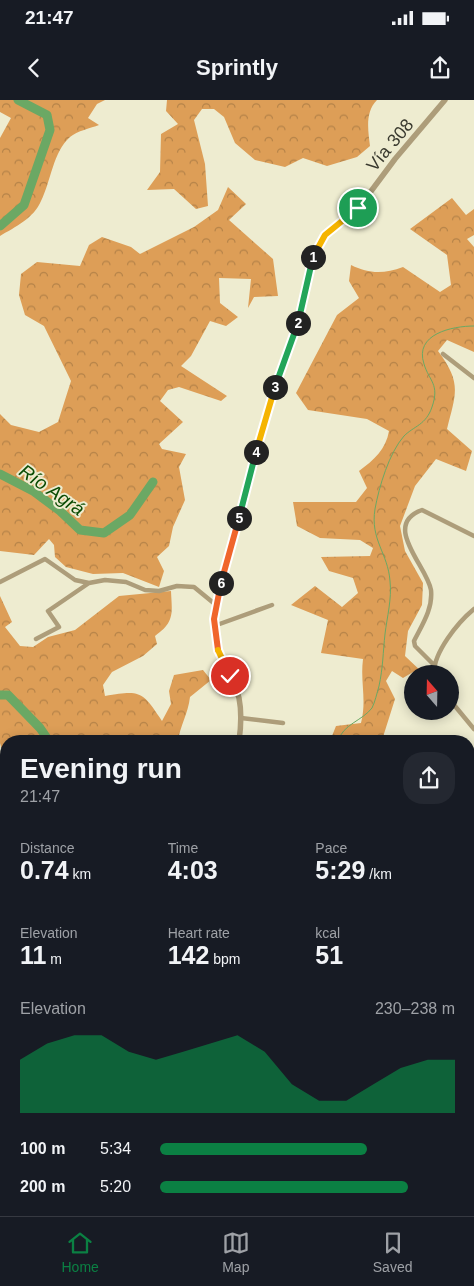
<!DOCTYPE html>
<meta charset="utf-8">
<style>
:root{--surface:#171b24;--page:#242831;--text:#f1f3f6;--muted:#9ea1a6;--line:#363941;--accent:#0b8043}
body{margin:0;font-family:Arial,sans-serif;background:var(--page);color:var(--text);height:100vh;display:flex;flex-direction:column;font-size:19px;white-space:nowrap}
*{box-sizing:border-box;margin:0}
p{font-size:16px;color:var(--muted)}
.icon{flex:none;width:28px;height:28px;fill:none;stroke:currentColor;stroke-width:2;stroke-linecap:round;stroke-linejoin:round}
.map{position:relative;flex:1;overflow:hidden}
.side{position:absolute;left:0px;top:635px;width:475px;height:481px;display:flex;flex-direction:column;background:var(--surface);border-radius:20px 20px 0 0;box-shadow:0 2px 12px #0003}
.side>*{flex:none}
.needle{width:32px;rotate:340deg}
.buttons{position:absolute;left:404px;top:565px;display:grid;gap:10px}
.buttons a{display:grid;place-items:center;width:55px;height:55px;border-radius:50%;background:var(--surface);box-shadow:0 2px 12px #0003;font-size:25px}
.pin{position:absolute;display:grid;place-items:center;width:42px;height:42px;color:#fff;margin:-21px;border:2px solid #fff;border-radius:50%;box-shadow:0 1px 5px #0007}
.km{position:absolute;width:25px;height:25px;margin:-12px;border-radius:50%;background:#222;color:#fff;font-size:14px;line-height:25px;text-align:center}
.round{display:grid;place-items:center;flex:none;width:52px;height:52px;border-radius:20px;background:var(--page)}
.headline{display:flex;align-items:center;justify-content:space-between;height:85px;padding:0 20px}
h1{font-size:28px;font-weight:700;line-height:38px}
.stats{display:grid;grid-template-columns:repeat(3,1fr);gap:8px;height:85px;padding:5px 20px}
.stats div{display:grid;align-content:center}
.stats b{font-size:25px;font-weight:700}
.stats small{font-size:14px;font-weight:400}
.stats p{font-size:14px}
.chart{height:140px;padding:10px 20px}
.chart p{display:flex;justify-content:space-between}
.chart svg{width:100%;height:90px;margin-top:5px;fill:var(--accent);opacity:.7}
ul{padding:0 20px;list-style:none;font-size:16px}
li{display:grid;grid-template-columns:80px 60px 1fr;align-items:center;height:38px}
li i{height:12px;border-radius:6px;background:var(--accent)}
.status{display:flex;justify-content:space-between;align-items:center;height:35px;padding:0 25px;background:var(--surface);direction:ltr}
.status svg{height:14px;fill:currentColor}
header{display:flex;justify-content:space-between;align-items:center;height:65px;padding:0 20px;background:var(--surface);font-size:22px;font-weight:700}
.menu{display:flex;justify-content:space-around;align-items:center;height:70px;border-top:1px solid var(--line);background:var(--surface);font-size:14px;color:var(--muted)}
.menu a{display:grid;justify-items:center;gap:2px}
.menu .selected{color:var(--accent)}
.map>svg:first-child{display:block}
.forest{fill:url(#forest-crowns)}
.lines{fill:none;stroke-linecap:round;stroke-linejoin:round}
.stream{stroke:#6ba864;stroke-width:1}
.river{stroke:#6ba864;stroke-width:9}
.minor{stroke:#ad9d7a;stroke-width:4.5}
.tertiary{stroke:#ad9d7a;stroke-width:5.5}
.secondary{stroke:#8f7741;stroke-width:6}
.split-1-casing{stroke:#fff;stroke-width:10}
.split-2-casing{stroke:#fff;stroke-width:10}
.split-3-casing{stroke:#fff;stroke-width:10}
.split-4-casing{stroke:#fff;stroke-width:10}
.split-5-casing{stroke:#fff;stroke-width:10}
.split-6-casing{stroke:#fff;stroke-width:10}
.split-7-casing{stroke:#fff;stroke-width:10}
.split-8-casing{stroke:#fff;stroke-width:10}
.split-1{stroke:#f5b400;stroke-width:6}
.split-2{stroke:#22a559;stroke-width:6}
.split-3{stroke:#22a559;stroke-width:6}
.split-4{stroke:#f5b400;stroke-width:6}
.split-5{stroke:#22a559;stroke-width:6}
.split-6{stroke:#f0652b;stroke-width:6}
.split-7{stroke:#f0652b;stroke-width:6}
.split-8{stroke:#f5b400;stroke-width:6}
.labels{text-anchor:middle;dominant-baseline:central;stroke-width:4;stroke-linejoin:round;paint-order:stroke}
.street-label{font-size:18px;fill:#3a3a2f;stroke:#eeecd0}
.water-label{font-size:19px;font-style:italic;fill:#0c4c05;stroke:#eeecd0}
</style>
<div class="status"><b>21:47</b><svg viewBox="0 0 49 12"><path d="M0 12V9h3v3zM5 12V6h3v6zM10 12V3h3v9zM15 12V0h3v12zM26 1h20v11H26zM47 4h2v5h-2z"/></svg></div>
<header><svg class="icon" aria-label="back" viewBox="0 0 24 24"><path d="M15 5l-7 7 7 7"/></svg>Sprintly<svg class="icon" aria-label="share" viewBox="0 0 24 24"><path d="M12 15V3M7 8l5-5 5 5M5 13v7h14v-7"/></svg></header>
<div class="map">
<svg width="474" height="1116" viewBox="0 0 474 1116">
<defs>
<pattern id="forest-crowns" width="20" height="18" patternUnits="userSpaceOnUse" patternTransform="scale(1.25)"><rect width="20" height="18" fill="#dd9e57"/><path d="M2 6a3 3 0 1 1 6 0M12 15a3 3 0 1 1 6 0" fill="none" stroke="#b48248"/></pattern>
</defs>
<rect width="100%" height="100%" fill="#eeecd0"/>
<path class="forest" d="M0,0H105L97,4L88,18L99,25C91,28 77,31 70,37C53,52 51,81 41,101C34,118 15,127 0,136V38L11,18L0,12Z
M167,0H377C365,12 368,30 370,46L357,57L327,66L303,58L285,67L255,60L235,43L224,17L214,9H202L194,20L205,64L208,106L196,109L174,89L147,90L160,72L161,34L178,24L166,11Z
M228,87L246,104L229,120L273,159L278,196L254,197L248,208L251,179L219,178L220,203L238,217L226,226L210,221L191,256L181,266L227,296L221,301L179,287L168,290L160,301L183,322L159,344L162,349L186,354L179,367L185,400L173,427L169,446L157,457L164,471L159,487L123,473L93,474L66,467L55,457L54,445L49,439L34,455L0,451V314L11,325L39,332L58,322L71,281L44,226L25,215L19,195L21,174L37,162L80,166L89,145L102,137L131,147L140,154L194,127L218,110Z
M452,98L466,115L474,109V135L467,139L474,147V252L447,240L438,251C462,283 456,293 447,329L472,351L466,371L436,359L415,386L400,426L405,451L423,483L422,505L408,531L405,556L424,574L413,572L403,578L392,571L386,581L395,599L383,637L375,638V641H330L336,626L361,623C367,599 360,583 363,559L321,553L328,520L291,505L315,486L342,507L358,493L353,478L329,471L321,457L370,456L373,448L360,440L320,438L297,426L293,402H356L367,388L359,371C374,360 386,349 389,331L367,319L308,310L296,293L337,215L359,198L349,181L351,165C369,174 384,174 403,167L440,192L451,185L447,155L410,129Z
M171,491C172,513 175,522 155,536L157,544L143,556L112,572L103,585L105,596C141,590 142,591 162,621L171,604L169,591L174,575L203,570L211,580L190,597C188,614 180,626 178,641H6V655L3,654L0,643V496L12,522L5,527L20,546L33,547L48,537L75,530L119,496Z
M0,802L6,805V989L0,985Z
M7,1110H156L152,1116H6Z
M178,1110H298L286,1116H177Z"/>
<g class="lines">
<path class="stream" d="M338,641C343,624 362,621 372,608C375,602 377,593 379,586C383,568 383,552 385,534C387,517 392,499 390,481C388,453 370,440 375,409C379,387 389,353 404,336C414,326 426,325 432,307C440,284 429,281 424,264C414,234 452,226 474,226"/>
<path class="river" d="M0,126L24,105L50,30L47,15L18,0
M0,374L33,391L60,411L80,430L104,433L130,415L153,382
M0,595H8L40,628L49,641
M0,952L6,947"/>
<path class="minor" d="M443,254L474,278
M0,482L45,459L75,480L89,483L105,480L126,482L145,490L159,491L177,486L194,487L216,505
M214,526L272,505
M36,539L59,527L48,511L89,483
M433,564L415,546L414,541C422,525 433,509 431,490C427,466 381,425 422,410L474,436
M434,574C433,553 458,522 474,509
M450,600L474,629
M241,618L283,623
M0,735L6,725
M469,813L474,807
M469,874L474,880
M469,966H474
M469,1087L474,1088
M349,1116L364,1110"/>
<path class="tertiary" d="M239,641C241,627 242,613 239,598C231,568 210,546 214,512L279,271L292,241L310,167L318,146L325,135L360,106L395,59L445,0
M469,661L474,653"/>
<path class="secondary" d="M0,1067L6,1058
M468,1110L471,1116"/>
</g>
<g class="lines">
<defs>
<path id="split-1" d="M313,157L325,135L358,108"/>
<path id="split-2" d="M298,223L313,157"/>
<path id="split-3" d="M275,287L298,223"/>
<path id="split-4" d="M256,352L275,287"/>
<path id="split-5" d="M239,418L256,352"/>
<path id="split-6" d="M221,483L239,418"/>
<path id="split-7" d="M218,550L214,519L221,483"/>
<path id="split-8" d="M218,550L230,576"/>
</defs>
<use href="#split-1" class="split-1-casing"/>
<use href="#split-2" class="split-2-casing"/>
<use href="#split-3" class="split-3-casing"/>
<use href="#split-4" class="split-4-casing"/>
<use href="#split-5" class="split-5-casing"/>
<use href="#split-6" class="split-6-casing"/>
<use href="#split-7" class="split-7-casing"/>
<use href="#split-8" class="split-8-casing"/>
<use href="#split-1" class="split-1"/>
<use href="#split-2" class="split-2"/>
<use href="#split-3" class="split-3"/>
<use href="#split-4" class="split-4"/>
<use href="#split-5" class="split-5"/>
<use href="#split-6" class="split-6"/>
<use href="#split-7" class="split-7"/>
<use href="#split-8" class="split-8"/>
</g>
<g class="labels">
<g class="street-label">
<text transform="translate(390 45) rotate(-50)">Vía 308</text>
</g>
<g class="water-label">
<text transform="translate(52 390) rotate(35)">Río Agrá</text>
</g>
</g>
</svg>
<div class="buttons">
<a><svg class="needle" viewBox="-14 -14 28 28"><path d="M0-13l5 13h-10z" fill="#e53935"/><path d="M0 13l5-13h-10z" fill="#9ea1a6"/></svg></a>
</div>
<div class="pin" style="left:358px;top:108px;background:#1e9e55"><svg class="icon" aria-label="arrive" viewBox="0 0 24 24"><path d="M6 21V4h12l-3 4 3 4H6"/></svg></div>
<div class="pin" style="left:230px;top:576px;background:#d93025"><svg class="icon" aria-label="check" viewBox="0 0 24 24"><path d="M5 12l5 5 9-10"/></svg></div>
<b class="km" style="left:313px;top:157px">1</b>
<b class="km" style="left:298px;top:223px">2</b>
<b class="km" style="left:275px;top:287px">3</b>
<b class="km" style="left:256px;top:352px">4</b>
<b class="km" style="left:239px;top:418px">5</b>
<b class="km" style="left:221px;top:483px">6</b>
<section class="side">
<div class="headline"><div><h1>Evening run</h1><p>21:47</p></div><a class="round"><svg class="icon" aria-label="share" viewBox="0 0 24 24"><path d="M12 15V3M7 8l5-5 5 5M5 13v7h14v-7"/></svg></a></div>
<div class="stats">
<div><p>Distance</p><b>0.74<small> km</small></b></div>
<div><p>Time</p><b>4:03</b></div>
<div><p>Pace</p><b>5:29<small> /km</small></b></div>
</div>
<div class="stats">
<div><p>Elevation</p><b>11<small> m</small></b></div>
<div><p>Heart rate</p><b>142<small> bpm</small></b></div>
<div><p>kcal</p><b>51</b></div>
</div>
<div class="chart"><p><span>Elevation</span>230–238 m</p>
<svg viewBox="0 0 160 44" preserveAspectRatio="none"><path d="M0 44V18L10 10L20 6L30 6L40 14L50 18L60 14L70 10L80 6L90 14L100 30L110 38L120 38L130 30L140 22L150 18L160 18V44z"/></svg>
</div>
<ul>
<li><b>100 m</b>5:34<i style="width:70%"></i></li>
<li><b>200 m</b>5:20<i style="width:84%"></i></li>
</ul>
</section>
</div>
<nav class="menu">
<a class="selected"><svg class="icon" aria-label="home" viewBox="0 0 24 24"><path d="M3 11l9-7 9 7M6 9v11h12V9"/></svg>Home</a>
<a><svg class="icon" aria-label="map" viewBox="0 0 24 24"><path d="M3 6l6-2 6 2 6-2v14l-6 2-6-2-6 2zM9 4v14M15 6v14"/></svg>Map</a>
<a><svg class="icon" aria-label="saved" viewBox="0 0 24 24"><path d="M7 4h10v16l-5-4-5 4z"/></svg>Saved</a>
</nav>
